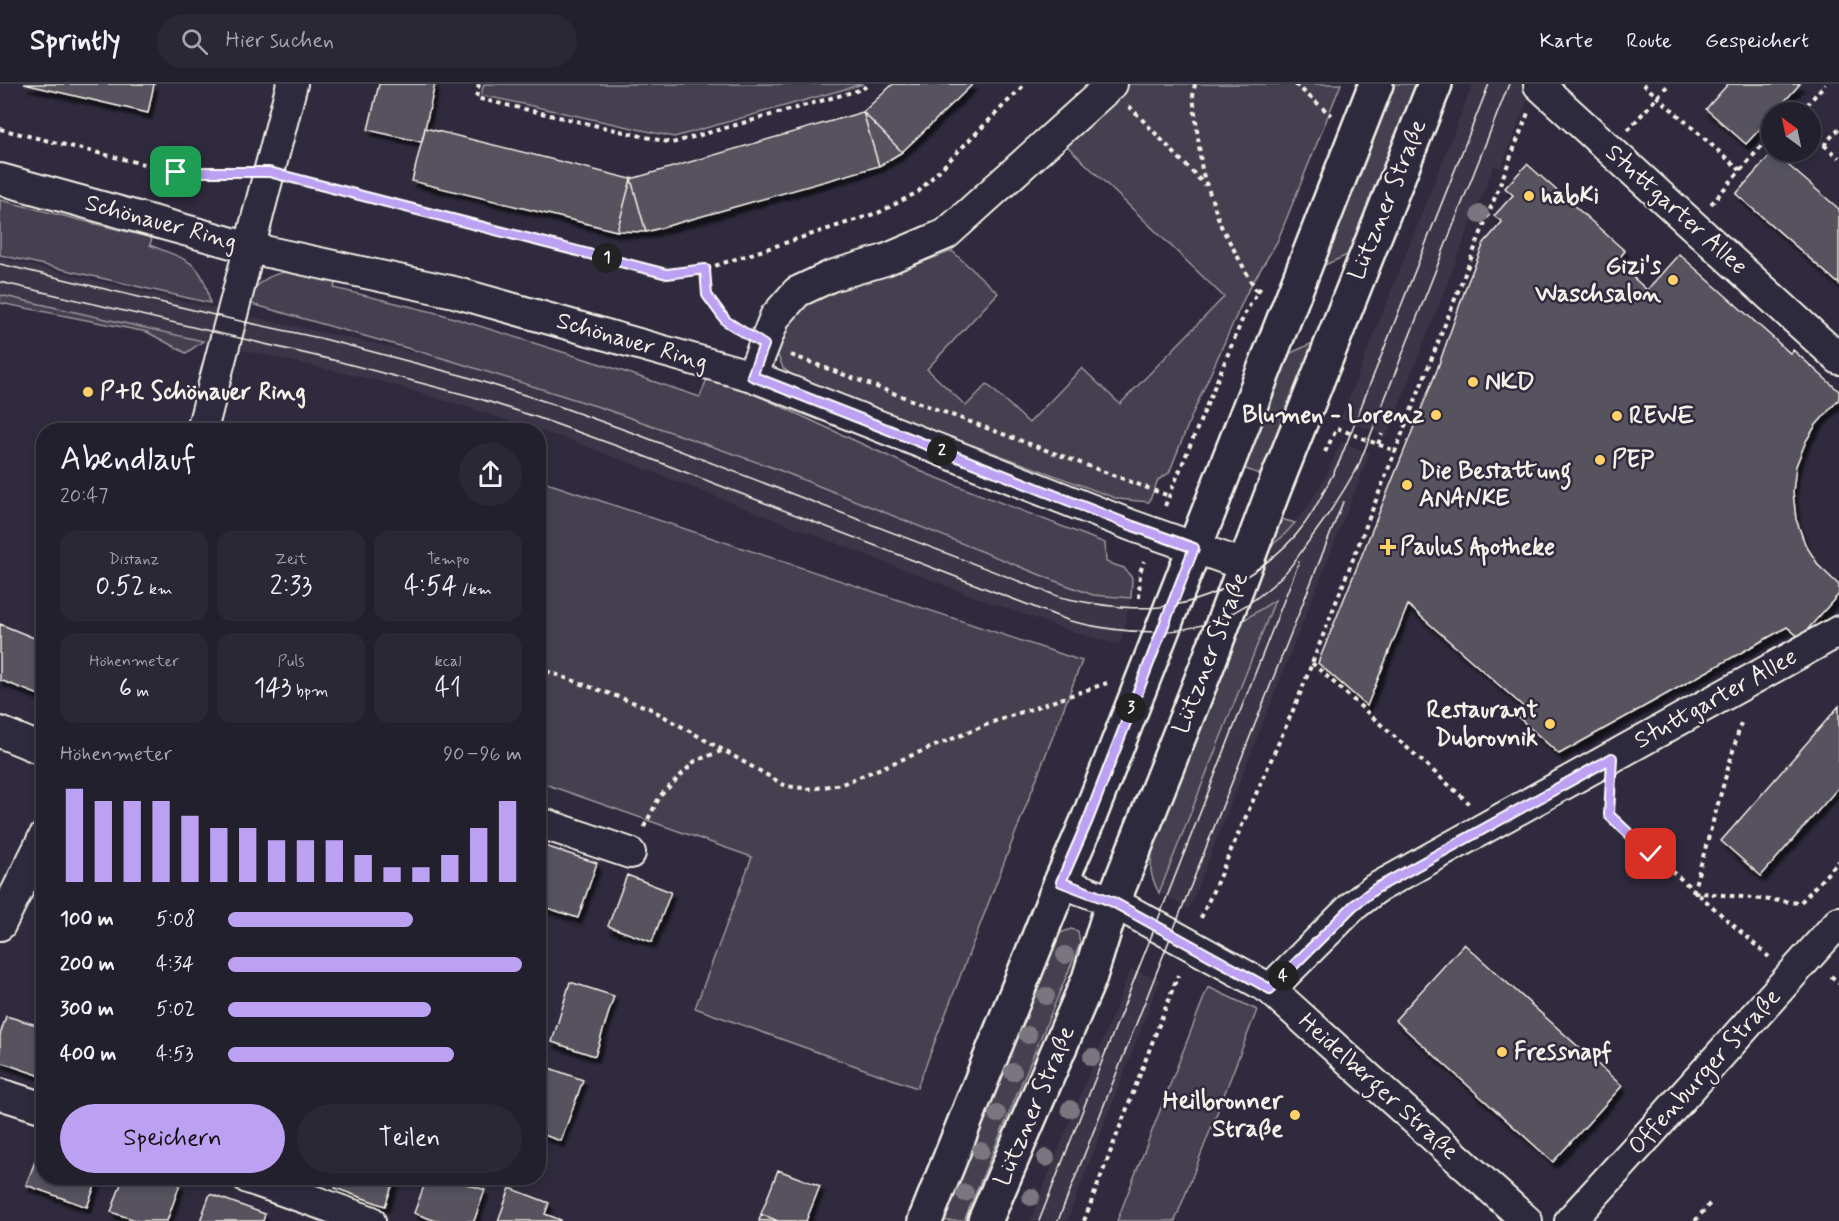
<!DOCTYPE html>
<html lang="de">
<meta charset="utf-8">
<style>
:root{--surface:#23202e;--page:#2b2836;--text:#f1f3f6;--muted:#a3a3aa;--line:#403e4a;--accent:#bca0f2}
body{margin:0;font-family:Mynerve,sans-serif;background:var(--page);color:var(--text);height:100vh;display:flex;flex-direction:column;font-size:22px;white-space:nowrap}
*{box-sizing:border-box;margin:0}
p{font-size:20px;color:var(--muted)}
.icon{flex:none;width:33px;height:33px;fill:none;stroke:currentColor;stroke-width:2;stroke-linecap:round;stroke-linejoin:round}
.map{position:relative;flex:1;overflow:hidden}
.sheet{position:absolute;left:36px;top:339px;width:510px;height:762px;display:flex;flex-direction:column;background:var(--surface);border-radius:24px;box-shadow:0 3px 9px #0003,0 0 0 2px var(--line)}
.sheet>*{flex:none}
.needle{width:39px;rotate:327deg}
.fabs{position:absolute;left:1761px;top:18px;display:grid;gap:12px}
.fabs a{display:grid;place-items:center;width:60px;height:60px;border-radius:50%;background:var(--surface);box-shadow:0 3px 9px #0003,0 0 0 2px var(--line);font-size:30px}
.pin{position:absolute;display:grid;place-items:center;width:51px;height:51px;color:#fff;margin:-26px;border-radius:12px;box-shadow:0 3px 9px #0006}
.km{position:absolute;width:30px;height:30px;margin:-15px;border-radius:50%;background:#222;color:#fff;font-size:16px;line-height:30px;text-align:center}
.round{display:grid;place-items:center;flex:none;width:63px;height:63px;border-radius:32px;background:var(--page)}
.headline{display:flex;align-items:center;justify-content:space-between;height:102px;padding:0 24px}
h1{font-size:33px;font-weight:600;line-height:45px}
.stats{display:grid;grid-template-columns:repeat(3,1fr);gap:9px;height:102px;padding:6px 24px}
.stats div{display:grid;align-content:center;border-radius:15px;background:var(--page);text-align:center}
.stats b{font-size:26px;font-weight:600}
.stats small{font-size:16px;font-weight:400}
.stats p{font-size:16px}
.chart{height:168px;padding:12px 24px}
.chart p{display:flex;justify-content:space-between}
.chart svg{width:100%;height:108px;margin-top:6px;stroke:var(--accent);stroke-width:6}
.primary-button{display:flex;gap:12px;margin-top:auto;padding:12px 24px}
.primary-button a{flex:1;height:69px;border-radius:36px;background:var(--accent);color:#111;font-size:24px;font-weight:600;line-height:69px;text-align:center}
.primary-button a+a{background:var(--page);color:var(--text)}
ul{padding:0 24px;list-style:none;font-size:20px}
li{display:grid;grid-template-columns:96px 72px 1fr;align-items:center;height:45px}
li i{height:15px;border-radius:8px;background:var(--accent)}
header{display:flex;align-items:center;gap:36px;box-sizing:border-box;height:84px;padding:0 30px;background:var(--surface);border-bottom:2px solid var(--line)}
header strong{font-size:28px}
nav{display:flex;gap:33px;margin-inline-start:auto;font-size:21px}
.search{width:420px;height:54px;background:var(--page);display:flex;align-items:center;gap:15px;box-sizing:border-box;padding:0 21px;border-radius:33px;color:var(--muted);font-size:22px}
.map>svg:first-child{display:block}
.built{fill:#3b3647}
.green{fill:#454050;stroke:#9c989c;stroke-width:1.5}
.building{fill:#56525f;stroke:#f4f1e8;stroke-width:1.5;filter:url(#shadow)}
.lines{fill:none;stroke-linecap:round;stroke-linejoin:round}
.minor-casing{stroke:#f4f1e8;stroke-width:34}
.major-casing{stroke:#f4f1e8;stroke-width:38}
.path{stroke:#f4f1e8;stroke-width:4;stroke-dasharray:4.5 4.5;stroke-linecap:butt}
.minor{stroke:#2f2a3d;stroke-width:30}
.major{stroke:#2f2a3d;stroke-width:33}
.tram{stroke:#f4f1e8;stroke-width:1.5}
.tree{fill:#7a757e}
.route-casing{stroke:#fff;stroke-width:12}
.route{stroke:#bca0f2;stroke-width:8}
.poi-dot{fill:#ffd166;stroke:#2f2a3d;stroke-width:2}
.labels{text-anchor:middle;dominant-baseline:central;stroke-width:5;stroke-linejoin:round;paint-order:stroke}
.poi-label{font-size:24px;font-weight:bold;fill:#f4f1e8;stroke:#2f2a3d;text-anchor:start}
.street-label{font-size:24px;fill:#f4f1e8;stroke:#2f2a3d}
</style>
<header>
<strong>Sprintly</strong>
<div class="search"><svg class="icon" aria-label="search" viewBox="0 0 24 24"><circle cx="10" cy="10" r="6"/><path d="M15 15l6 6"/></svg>Hier suchen</div>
<nav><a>Karte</a><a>Route</a><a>Gespeichert</a></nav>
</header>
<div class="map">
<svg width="1839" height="1137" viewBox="0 0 1839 1137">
<defs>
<filter id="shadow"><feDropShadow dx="3.5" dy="6" stdDeviation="1.5" flood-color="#0009"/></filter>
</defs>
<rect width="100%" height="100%" fill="#2f2a3d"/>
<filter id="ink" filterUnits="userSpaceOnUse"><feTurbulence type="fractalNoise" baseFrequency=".0167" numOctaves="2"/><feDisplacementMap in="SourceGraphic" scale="12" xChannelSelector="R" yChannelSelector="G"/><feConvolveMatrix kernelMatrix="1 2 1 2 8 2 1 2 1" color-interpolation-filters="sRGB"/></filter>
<g filter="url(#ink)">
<path class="built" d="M1473,0H1534L1501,84L1494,81L1387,352L1341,334Z
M0,174L224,227L449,276L599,323L774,384L1058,498L1093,511L1131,514L1123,550L1119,560L1078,550L972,512L570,356L460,321L383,298L0,211Z
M1341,358L1370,369L1189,825L1159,809L1275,517L1242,537L1267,465L1282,453L1307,424L1326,392Z
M1131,885L1160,896L1067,1137H1030Z"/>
<path class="green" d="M484,0H863L674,53L481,11Z
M1120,0H1341L1277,158L1247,208L1192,331L1169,389L1158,396L1149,418L1118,415L800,297L783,284L777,269L787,237L813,214L891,190L952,167L998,209L927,285L966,322L987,300L1029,339L1082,284L1120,320L1224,213L1064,59Z
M1392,0H1420L1352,169L1318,184Z
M0,116L152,154L150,161C186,176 203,176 210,219L0,171Z
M299,186L337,194L334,204L441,230L604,281L700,313L708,292L765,315L927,390L1105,459L1106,478L1124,484L1132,494L1131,514L1093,511L1058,498L774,384L599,323L449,276L248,219C255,194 276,188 299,186Z
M0,211L203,257L186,269L147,248L0,219Z
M1315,258L1264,392L1241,383L1284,272Z
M547,399L1082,577L917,1004L695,924L752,773L539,698L538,420Z
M1278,434L1295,439L1282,453L1267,465Z
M1275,516L1159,809C1148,788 1150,782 1154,759L1242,537Z
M1071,845L1078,847L1080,860L964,1137H943L1060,849Z
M1208,903L1257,926L1175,1137H1117Z"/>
<path class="building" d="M24,0H154L148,29Z
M379,0H435L422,58L368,46Z
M893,0H973L902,68L863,28Z
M1728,0H1800L1775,28H1772V32L1746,60L1706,25Z
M863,28L902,68L879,82Z
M863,28L879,82L646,148L631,95Z
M425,44L631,95L617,147L412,97Z
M1773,68L1839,125V200L1736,110Z
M1527,80L1625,167L1616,178L1647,206L1679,170L1791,270L1793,266L1839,307V315L1816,341L1806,357L1796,382L1793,408L1796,435L1805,460L1819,482L1839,501V510L1800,554L1787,543L1559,670L1518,633L1525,624L1408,521L1367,622L1318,579L1437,286L1467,200L1484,159L1502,138L1494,132L1513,111L1505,104Z
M631,95L646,148L617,147Z
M0,540L44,558V613L0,596Z
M1839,622V703L1761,792L1721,757Z
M542,761L597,779L578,834L538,821V770Z
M627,791L671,808L652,858L608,842Z
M1464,860L1622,1002L1553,1078L1395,936Z
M570,898L614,912L595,972L552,958Z
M6,932L44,943V984L41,992L0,978V951Z
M538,980L583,996L561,1057L538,1049Z
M44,1054V1094H98L87,1123L26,1101Z
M778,1086L820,1102L806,1137H778L761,1130Z
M123,1094H161L180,1100L167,1137H138L111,1128Z
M338,1094H395L385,1122L335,1104Z
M427,1094H448L485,1106L474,1137H436L414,1129Z
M510,1104L549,1119L545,1130L561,1136V1137H498Z
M210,1110L265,1130L263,1137H200Z
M761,1130L778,1137H759Z"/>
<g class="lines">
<defs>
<path id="minor" d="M1539,1L1839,275
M0,95L250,164L454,208L752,292L1133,442L1244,481
M752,292L775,233L797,208L831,192L885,176L946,150L1112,0
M202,346L292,0
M0,648L44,666
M538,738L630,769
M1061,798L1113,818L1270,905L1527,1137
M0,841L44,753
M1270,905L1353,822L1375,805L1839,547
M0,1010L44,1024
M248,1094L370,1137
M1570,1137L1652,1047L1839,838"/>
<path id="major" d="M925,1137L1061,798L1088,736L1376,0
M985,1137L1089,895L1113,818L1207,582L1273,407L1435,0"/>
</defs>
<use href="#minor" class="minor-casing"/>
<use href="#major" class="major-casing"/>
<path class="path" d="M479,0L476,14L672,59L863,5L868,0
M1195,0L1193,12L1202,87L1221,142L1257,208
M1295,0L1331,31
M1643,0L1740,86
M1129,22L1205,101
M1801,28L1825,0
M0,45L176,88H239
M1628,46L1669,0
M1810,49L1824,61L1839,44
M1824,61L1839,74
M296,95L667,190L705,185L880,128L918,108L1025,0
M1711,120L1772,50
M705,185L707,211L726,237L739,245
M791,271L1169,412
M1378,360L1382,350
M1325,368L1337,344L1395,367
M1165,422L1245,229L1262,201
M1139,514L1140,488L1144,477
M1312,579L1469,719
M538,584L649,624L786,702L812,705L842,700L993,638L1107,599
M1610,707L1609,731L1769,873
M644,743L660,712L695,677L724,666
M1693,808L1742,635
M1694,808L1800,819L1839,777
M1201,834L1298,615L1528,29
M1831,892L1839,899
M1084,1137L1178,891
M1695,1137L1712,1117"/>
<use href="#minor" class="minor"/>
<use href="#major" class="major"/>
<path class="tram" d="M0,180L231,235L324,255L464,292L550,319L639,351L1060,513C1134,530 1188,531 1253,488C1272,475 1290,460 1303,442C1319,421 1329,397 1341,374
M0,198L333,276L474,313L539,334L628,366L1070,537C1152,557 1221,554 1283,491C1293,481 1300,469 1308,458C1327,433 1344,408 1358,381
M1338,381L1489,0
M1356,388L1509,0
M1039,1137L1299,478
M1058,1137L1343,418"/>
</g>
<g class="tree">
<circle cx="1480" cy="130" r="9"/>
<circle cx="1065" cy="871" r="9"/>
<circle cx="1046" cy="912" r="9"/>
<circle cx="1028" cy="951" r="9"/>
<circle cx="1092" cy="973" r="9"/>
<circle cx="1013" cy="988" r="9"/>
<circle cx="1070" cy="1025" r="9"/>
<circle cx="997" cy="1030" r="9"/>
<circle cx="981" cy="1067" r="9"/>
<circle cx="1046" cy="1074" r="9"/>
<circle cx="965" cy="1109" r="9"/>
<circle cx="1031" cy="1113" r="9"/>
</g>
</g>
<g class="lines" filter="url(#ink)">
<defs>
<path id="route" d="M176,88H269L667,190L705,185L707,211L726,237L764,261L752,292L1133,442L1194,464L1088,736L1061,798L1113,818L1270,905L1353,822L1375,805L1612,674L1609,731L1651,770"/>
</defs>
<use href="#route" class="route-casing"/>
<use href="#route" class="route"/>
</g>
<g class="poi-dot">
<circle cx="1529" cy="112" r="6"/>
<circle cx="1673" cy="196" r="6"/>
<circle cx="1473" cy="298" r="6"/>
<circle cx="88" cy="308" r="6"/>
<circle cx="1436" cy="331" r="6"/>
<circle cx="1617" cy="332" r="6"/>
<circle cx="1600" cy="376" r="6"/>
<circle cx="1407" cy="401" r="6"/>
<path d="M1385 454h6v6h6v6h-6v6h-6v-6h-6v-6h6z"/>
<circle cx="1550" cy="640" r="6"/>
<circle cx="1502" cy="968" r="6"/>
<circle cx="1295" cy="1031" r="6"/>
</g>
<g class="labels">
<g class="poi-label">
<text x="1541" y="112">habKi</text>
<text x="1661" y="182" text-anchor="end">Gizi's<tspan x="1661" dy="28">Waschsalon</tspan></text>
<text x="1485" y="298">NKD</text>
<text x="100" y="308">P+R Schönauer Ring</text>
<text x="1424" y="331" text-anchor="end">Blumen - Lorenz</text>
<text x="1629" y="332">REWE</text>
<text x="1612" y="376">PEP</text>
<text x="1419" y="387">Die Bestattung<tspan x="1419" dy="28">ANANKE</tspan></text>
<text x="1400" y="463">Paulus Apotheke</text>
<text x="1538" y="626" text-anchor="end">Restaurant<tspan x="1538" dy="28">Dubrovnik</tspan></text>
<text x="1514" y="968">Fressnapf</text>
<text x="1283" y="1017" text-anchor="end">Heilbronner<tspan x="1283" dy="28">Straße</tspan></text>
</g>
<g class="street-label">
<text transform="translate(1388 116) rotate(-68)">Lützner Straße</text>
<text transform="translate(1676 126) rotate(42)">Stuttgarter Allee</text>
<text transform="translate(161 139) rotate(15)">Schönauer Ring</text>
<text transform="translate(632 258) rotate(16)">Schönauer Ring</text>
<text transform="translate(1211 569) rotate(-69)">Lützner Straße</text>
<text transform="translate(1716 615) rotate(-29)">Stuttgarter Allee</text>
<text transform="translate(1705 988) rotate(-48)">Offenburger Straße</text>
<text transform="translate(1378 1003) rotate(42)">Heidelberger Straße</text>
<text transform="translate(1035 1022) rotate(-67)">Lützner Straße</text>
</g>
</g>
</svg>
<div class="fabs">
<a><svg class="needle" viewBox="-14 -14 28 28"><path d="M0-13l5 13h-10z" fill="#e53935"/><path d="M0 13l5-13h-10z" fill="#a3a3aa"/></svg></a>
</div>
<div class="pin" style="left:176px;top:88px;background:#1e9e55"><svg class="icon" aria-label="arrive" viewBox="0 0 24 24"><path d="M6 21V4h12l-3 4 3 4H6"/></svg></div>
<div class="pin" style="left:1651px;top:770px;background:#d93025"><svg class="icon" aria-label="check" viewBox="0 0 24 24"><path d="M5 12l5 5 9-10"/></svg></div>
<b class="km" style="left:607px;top:174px">1</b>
<b class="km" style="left:942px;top:367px">2</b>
<b class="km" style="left:1131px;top:624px">3</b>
<b class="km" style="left:1283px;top:892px">4</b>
<section class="sheet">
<div class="headline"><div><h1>Abendlauf</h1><p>20:47</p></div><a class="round"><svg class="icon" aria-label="share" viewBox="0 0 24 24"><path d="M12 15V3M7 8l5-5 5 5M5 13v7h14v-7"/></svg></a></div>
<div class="stats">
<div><p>Distanz</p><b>0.52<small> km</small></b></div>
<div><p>Zeit</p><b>2:33</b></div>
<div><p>Tempo</p><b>4:54<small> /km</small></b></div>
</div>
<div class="stats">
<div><p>Höhenmeter</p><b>6<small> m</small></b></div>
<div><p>Puls</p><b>143<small> bpm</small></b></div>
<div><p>kcal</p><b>41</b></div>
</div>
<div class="chart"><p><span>Höhenmeter</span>90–96 m</p>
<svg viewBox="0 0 160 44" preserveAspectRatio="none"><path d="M5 44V6M15 44V11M25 44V11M35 44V11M45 44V17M55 44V22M65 44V22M75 44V27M85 44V27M95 44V27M105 44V33M115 44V38M125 44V38M135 44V33M145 44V22M155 44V11"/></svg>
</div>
<ul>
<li><b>100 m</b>5:08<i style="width:63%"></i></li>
<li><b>200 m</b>4:34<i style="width:100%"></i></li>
<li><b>300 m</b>5:02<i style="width:69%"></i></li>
<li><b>400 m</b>4:53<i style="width:77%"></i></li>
</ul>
<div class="primary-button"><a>Speichern</a><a>Teilen</a></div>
</section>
</div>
